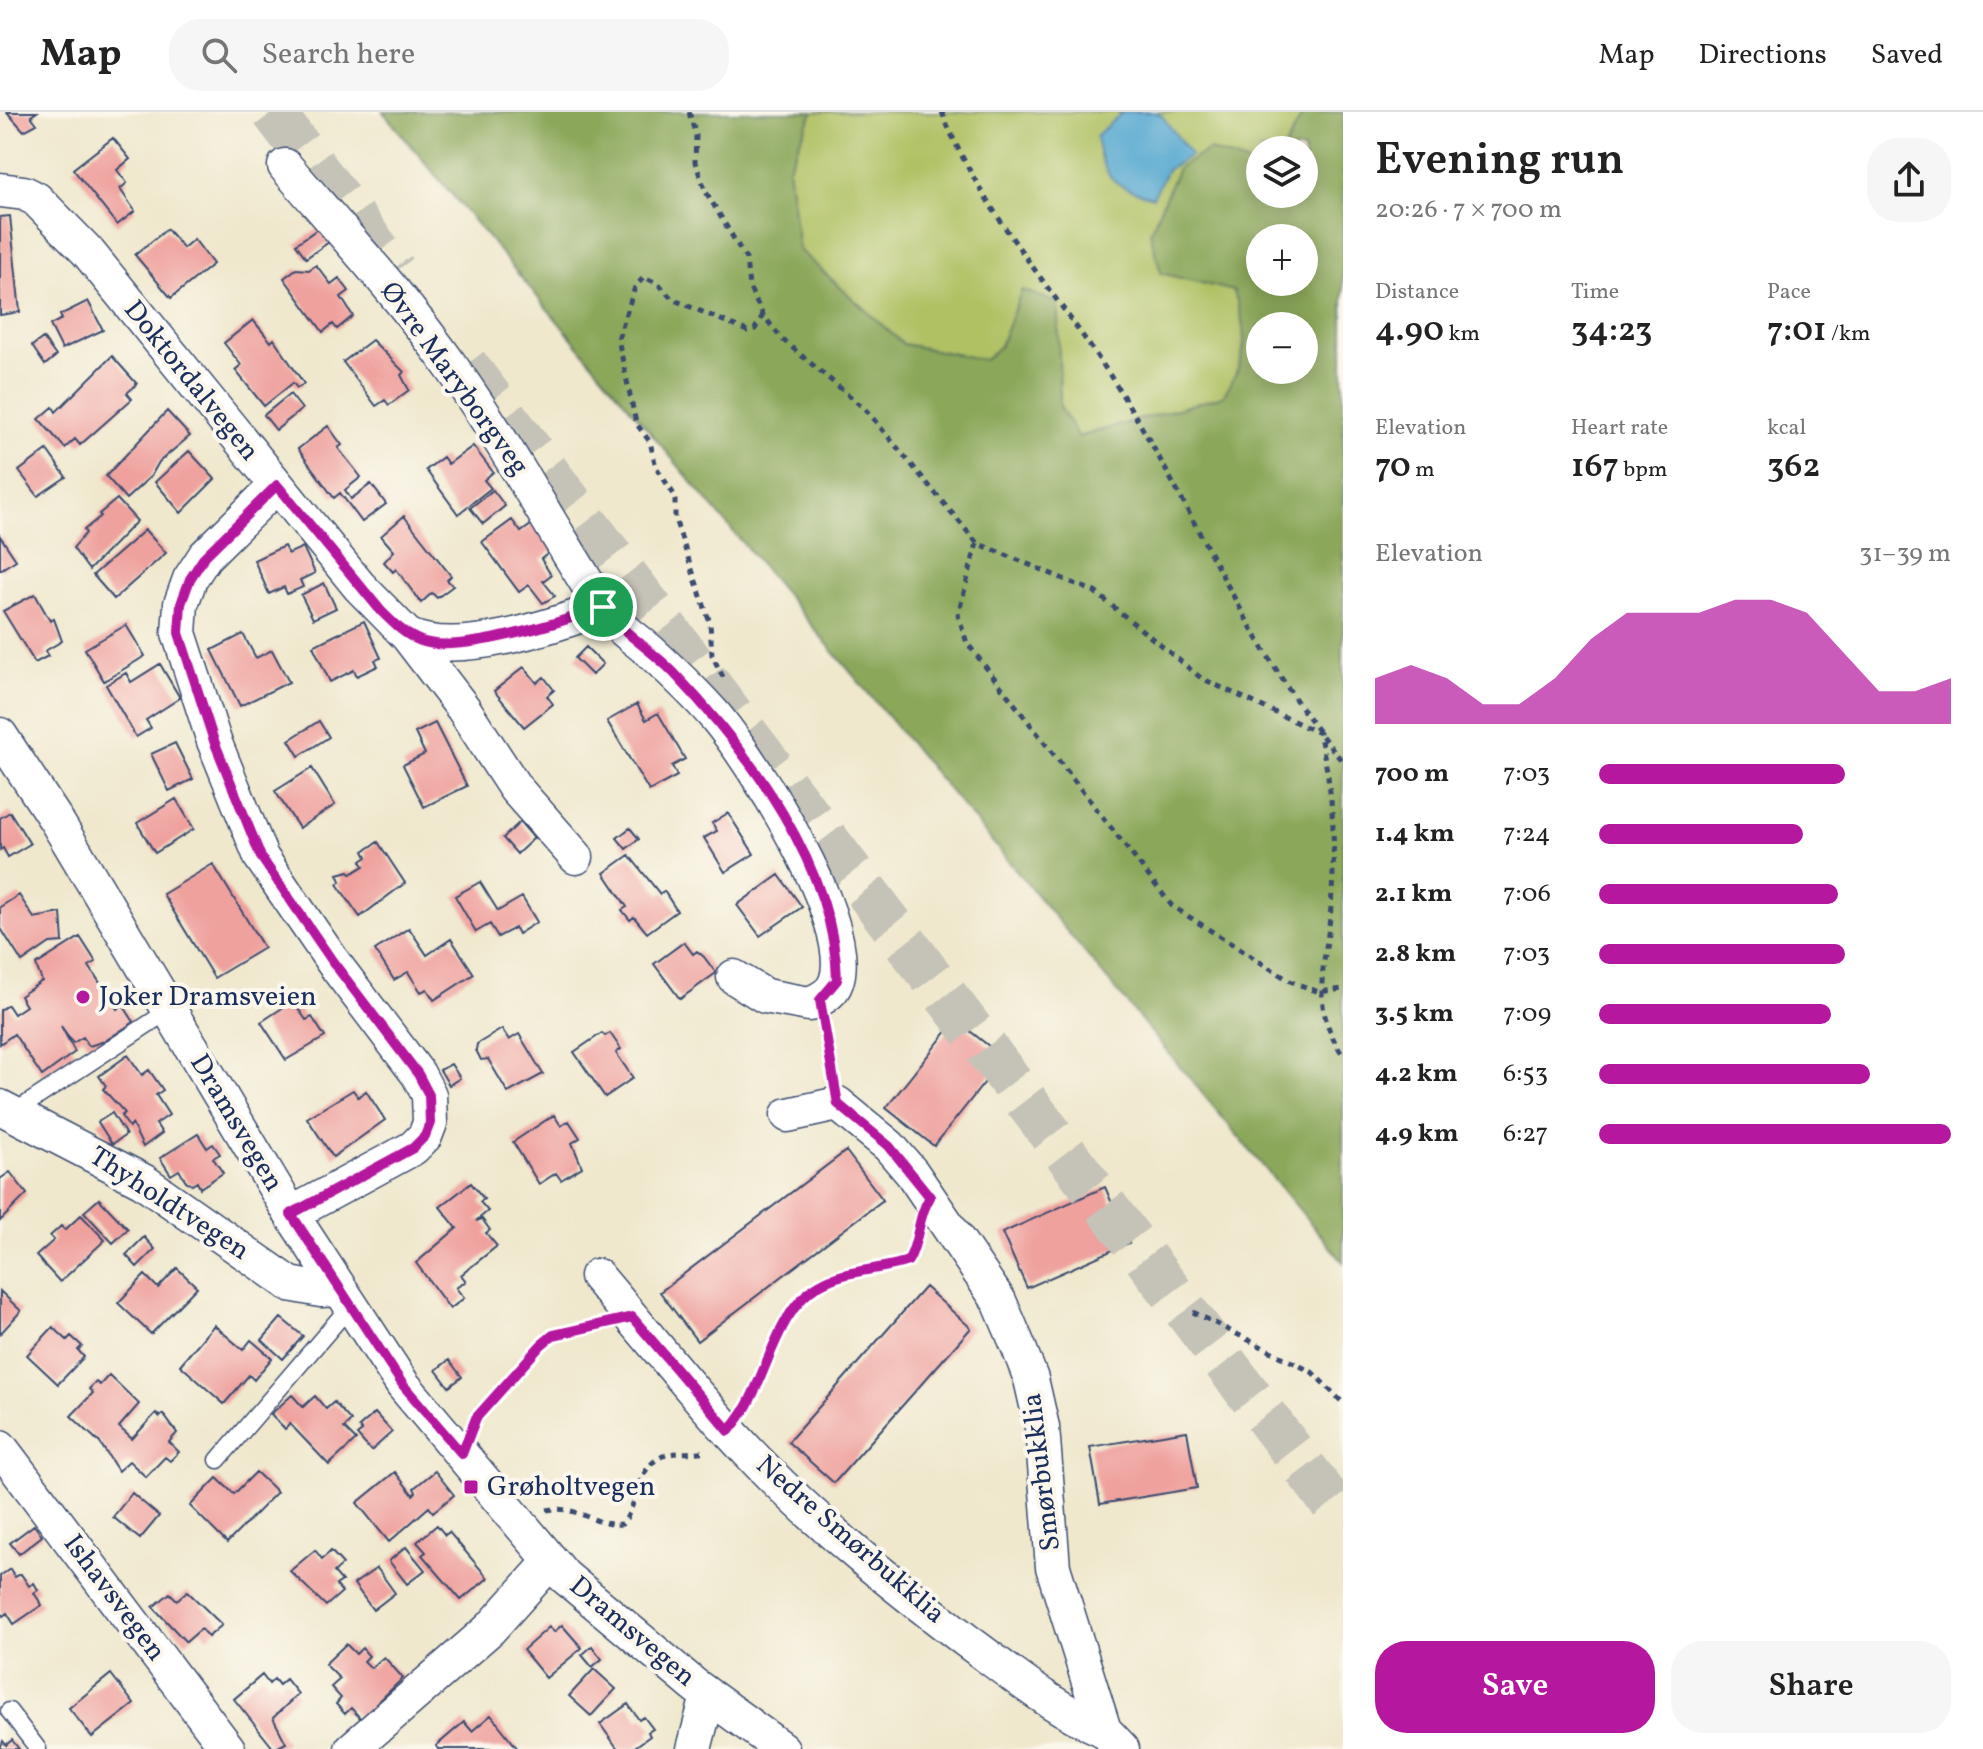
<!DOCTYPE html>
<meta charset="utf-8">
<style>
:root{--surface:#fff;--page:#f6f6f6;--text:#222;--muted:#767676;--line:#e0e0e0;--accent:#b5179e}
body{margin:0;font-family:Vollkorn,serif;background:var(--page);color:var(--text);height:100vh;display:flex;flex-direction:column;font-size:30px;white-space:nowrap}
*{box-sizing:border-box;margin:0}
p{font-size:26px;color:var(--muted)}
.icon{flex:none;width:44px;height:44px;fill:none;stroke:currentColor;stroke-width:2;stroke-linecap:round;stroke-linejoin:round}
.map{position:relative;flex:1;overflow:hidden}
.drawer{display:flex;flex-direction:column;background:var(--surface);width:640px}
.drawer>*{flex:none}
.controls{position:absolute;left:1246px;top:24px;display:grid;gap:16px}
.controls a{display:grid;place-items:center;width:72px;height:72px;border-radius:50%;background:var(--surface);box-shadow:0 4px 20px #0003;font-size:40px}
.pin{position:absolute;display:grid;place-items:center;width:68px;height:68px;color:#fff;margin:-34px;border:4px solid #fff;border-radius:50%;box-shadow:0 2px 8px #0007}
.round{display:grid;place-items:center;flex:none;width:84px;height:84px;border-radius:32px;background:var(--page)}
.overview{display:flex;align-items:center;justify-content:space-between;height:136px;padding:0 32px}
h1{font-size:44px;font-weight:600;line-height:60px}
.metrics{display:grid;grid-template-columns:repeat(3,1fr);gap:12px;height:136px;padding:8px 32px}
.metrics div{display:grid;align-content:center}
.metrics b{font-size:34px;font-weight:600}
.metrics small{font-size:22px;font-weight:400}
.metrics p{font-size:22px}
.chart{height:224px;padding:16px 32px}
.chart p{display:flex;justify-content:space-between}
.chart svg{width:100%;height:144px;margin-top:8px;fill:var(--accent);opacity:.7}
.action{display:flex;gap:16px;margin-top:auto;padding:16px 32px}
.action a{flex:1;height:92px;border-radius:32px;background:var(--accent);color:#fff;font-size:32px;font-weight:600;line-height:92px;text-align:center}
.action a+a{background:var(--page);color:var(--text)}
ul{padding:0 32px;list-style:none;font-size:26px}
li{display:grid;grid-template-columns:128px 96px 1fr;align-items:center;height:60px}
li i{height:20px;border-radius:10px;background:var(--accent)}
header{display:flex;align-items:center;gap:48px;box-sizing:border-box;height:112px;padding:0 40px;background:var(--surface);border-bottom:2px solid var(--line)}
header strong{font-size:38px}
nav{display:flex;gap:44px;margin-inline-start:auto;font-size:28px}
.search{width:560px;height:72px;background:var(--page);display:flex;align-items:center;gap:20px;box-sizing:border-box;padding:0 28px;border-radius:32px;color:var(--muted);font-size:30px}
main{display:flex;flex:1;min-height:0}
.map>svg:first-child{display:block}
.green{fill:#afc164;stroke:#657861;stroke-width:2}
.forest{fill:#8ba75a;stroke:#536b5c;stroke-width:2;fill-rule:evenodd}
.water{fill:#54a8d0;stroke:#386c97;stroke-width:2}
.building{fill:#efa19e}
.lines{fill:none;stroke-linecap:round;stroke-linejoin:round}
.primary-tunnel{stroke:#c5c3b7;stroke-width:44;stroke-dasharray:44 22;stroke-linecap:butt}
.lane-casing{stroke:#3b4b6f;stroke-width:19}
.street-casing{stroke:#3b4b6f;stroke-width:37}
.path{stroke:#3b4b6f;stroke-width:5;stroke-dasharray:6 6;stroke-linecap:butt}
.lane{stroke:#fff;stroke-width:16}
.street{stroke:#fff;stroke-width:34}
.route-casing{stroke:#fff;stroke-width:16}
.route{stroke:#b5179e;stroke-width:10}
.poi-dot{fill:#b5179e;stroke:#fbf7ec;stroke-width:3}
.labels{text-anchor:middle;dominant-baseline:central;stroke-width:8;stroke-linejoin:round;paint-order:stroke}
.street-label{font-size:28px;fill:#1b2f5e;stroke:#fbf7ec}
.poi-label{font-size:28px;fill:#1b2f5e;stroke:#fbf7ec;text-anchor:start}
</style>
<header>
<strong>Map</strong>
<div class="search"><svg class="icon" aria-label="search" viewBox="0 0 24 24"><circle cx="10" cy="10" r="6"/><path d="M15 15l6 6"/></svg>Search here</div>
<nav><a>Map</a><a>Directions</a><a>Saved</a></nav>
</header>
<main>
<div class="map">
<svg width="1343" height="1637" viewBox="0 0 1343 1637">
<rect width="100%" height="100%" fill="#fbf7ec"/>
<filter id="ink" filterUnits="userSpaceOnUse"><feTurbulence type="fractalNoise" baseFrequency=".0125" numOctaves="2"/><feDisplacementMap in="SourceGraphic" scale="16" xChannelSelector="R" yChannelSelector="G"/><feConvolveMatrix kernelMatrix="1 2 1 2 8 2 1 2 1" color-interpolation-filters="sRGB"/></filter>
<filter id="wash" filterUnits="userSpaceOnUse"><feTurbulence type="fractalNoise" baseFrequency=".006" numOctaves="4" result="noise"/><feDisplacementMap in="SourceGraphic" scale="32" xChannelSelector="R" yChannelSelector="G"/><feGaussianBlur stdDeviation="1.8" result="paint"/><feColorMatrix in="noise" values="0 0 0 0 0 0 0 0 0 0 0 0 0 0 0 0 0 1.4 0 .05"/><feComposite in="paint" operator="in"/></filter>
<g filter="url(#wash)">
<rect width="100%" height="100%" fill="#efe8cd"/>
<path class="green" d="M813,0H1123L1097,24L1162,4L1155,0H1304L1284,38H1260V51H1246L1209,38L1161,161L1234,179C1248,225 1250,242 1223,284L1078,325L1060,295L1058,250L1022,178L1000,234L985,248L903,232L799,138L788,56Z"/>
<path class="forest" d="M383,0H813L788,56L799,138L903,232L985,248L1000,234L1022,178L1058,191L1060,295L1078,325L1223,284C1250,244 1248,223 1234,179L1161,161L1150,120L1178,56L1209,38L1246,51H1260V82H1304V38H1284L1304,0H1343V1150ZM1260,126H1304V170H1260ZM1260,214H1304V258H1260Z"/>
<path class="water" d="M1123,0H1155L1162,4L1191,43L1167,58L1153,85C1114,75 1102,66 1096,24Z"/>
<g id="blocks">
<path class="building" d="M7,0H37L31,4L37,12L24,19Z
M113,26L130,47L117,58L127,71L120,77L135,99L117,113L73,57Z
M10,104L20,200L0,203V105Z
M319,116L329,130L306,146L296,132Z
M167,117L183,136L194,127L213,152L171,186L135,143Z
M316,153L331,172L339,166L349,179L341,185L353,204L337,217L333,212L323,220L284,166L296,157L309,158Z
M88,189L103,218L62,237L50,213L62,207L60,203Z
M253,208L271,230L274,227L304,272L297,276L293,271L264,294L235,258L241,253L224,231Z
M43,226L56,244L45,253L32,234Z
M372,228L404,260L401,263L409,278L389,293L385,288L376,294L343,250Z
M112,244L137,272L127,281L132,287L80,333L75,327L65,336L39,307L53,295L56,300Z
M290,282L302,297L276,318L264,303Z
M167,299L190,324L159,350L151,364L126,387L106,364Z
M328,314L342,333L338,336L361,365L345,378L351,387L371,372L386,392L362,410L340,381L334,386L298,337Z
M473,334L493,360L484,368L491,376L458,402L426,358L443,345L448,352Z
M47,338L66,365L38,384L19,359Z
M189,339L215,367L181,401L155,370Z
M493,378L505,394L483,412L470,396Z
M117,387L137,409L89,458L73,436L86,421L84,418L101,404L99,402Z
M404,404L451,464L447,468L453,474L437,486L432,481L421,491L396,457L393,460L384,450L394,439L381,424Z
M512,408L521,420L535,410L555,436L541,447L551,463L543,469L555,484L543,491L529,473L519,480L482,430Z
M145,418L166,441L114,487L93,463Z
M0,424L16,448L0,458Z
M284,434L288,442L303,435L315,461L300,468L303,475L287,482L284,475L269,482L254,448Z
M324,471L336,496L313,507L301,483Z
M35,482L50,509L54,507L62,529L45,539L48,544L35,551L3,499Z
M364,509L381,546L375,548L378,554L357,564L354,558L330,570L313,534Z
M126,513L145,544L104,569L85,537Z
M243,522L256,546L272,538L289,570L240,594L212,538Z
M586,535L603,552L592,563L575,546Z
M160,552L180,586L146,608L151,616L136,625L106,573L126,561L131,570Z
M524,555L537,571L544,565L554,578L547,584L553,592L524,615L494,579Z
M637,592L646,608L658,601L685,647L672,654L677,664L649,679L607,609Z
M319,609L329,625L299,644L289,628Z
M435,611L467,674L424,695L403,653L425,642L415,621Z
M175,631L193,667L169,679L151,642Z
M312,656L335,693L299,716L275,679Z
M176,687L194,717L155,741L137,711Z
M10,700L30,732L8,745L3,736L0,738V706Z
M728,701L754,742L725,760L704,726L717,719L712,711Z
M520,710L534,726L517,742L503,726Z
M630,716L639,727L626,737L617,726Z
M378,730L405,771L360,805L337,772L341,769L338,762L349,759L351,762L364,754L361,749L367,745L364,739Z
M629,743L660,782L664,779L677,799L647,821L634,805L630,808L622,798L627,795L604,761Z
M213,752L264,836L214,866L163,782Z
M779,763L802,795L760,824L737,793Z
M480,770L498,799L522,785L537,810L518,822L515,816L498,825L490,812L476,820L455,784Z
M19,783L34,806L61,801L63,830L50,831L22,850L0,815V795Z
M409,816L427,843L451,827L474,862L434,888L427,877L421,880L408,860L394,868L375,838Z
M80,825L96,850L89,854L117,897L123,893L134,910L105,929L89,934L83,925L73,931L61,914L75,940L42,964L14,922L0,932V898L8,893L14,902L26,894L20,884L42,869L36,853Z
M684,830L693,842L697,839L704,845L716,861L680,887L654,852Z
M293,889L306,908L312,905L325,925L286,948L261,910Z
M956,908L1004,946L934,1034L886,996Z
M502,917L509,928L519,922L543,962L508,981L488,947L481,948L476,938L477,932Z
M602,921L605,924L610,921L621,937L616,941L633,966L605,985L574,940Z
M128,943L142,963L149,958L163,978L156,983L169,1003L156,1012L162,1021L143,1035L132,1012L129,1015L121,1004L125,1001L103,977L106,974L99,964Z
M451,952L460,966L449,973L440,958Z
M353,978L358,985L366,979L385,1008L333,1045L307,1006Z
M112,1001L126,1023L112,1032L98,1010Z
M554,1003L561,1014L569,1009L580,1026L572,1031L582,1055L561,1068L556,1061L539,1072L513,1030Z
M198,1022L207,1036L213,1032L220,1042L213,1046L223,1061L200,1076L197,1070L192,1073L186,1069L179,1058L171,1063L160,1046Z
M846,1039L883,1088L697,1229L660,1180Z
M10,1060L27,1082L0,1109V1067Z
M471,1071L484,1087L480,1090L488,1099L476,1109L482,1107L490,1118L486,1121L497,1134L461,1163L466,1169L456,1176L464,1186L450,1197L416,1151L457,1116L440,1095Z
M1105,1075L1129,1131L1027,1176L1002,1121Z
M99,1087L128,1117L113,1131L84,1100Z
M81,1103L105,1128L60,1170L36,1144L54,1128L50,1124L61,1114L65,1118Z
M144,1125L155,1137L137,1155L126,1143Z
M177,1156L197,1175L151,1222L118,1191L145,1163L158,1176Z
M925,1175L971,1216L834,1371L788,1330Z
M0,1179L21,1199L0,1222Z
M281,1206L303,1224L283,1247L262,1228Z
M214,1213L243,1238L251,1228L272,1246L254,1268L249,1263L224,1292L180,1253Z
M53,1215L67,1228L71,1224L82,1234L78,1238L84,1245L58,1272L27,1243Z
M449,1248L462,1265L449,1275L436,1258Z
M109,1263L139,1292L119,1315L132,1327L156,1301L160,1305L163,1302L177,1321L169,1330L179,1340L170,1349L165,1345L146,1365L129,1349L118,1359L100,1331L71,1304L93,1281L89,1277L96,1270L100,1273Z
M292,1283L303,1295L315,1284L326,1297L334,1290L351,1309L344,1316L356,1328L329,1353L290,1312L285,1317L271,1302Z
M375,1301L392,1320L371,1339L357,1323L362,1319L359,1315Z
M1187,1319L1197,1376L1100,1392L1090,1335Z
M435,1359L454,1383L433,1400L429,1395L389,1430L357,1391L395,1360L413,1383L416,1380L414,1376Z
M256,1360L277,1380L227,1431L190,1394L217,1366L234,1382Z
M132,1381L159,1404L140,1427L113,1405Z
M34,1413L42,1424L19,1442L10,1431Z
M437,1413L445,1423L449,1420L488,1466L461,1488L422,1443L426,1440L417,1430Z
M406,1435L425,1458L407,1472L389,1449Z
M315,1438L322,1447L331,1439L343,1452L334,1460L342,1469L336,1473L342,1480L326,1494L290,1459Z
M377,1456L395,1481L373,1498L354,1472Z
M10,1457L15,1465L21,1462L29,1474L34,1471L38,1478L34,1481L42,1493L14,1512L7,1501L3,1504L0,1500V1464Z
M187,1479L222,1513L208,1525L201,1517L186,1530L153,1495L170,1481L177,1488Z
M562,1513L582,1536L546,1566L523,1538L549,1515L554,1520Z
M346,1532L356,1542L362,1536L369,1544L364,1549L371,1556L384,1545L403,1566L361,1607L351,1596L345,1602L336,1592L341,1586L331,1575L340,1567L325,1552Z
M592,1534L602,1547L592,1555L582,1543Z
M594,1557L616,1577L591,1604L569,1584Z
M111,1562L134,1592L92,1625L69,1596Z
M262,1563L269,1572L274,1567L279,1573L286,1567L298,1582L273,1606L286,1631L274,1637L234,1587Z
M628,1592L639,1608L644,1605L653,1617L648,1620L650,1624L632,1637H618L600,1612Z
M491,1603L518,1637H438L436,1634L464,1610L472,1619Z
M12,1628L19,1637H0L3,1629L6,1633Z"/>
</g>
</g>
<g filter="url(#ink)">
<use href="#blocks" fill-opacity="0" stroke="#3b4b6f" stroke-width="2"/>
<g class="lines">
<path class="primary-tunnel" d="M273,0L395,160
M466,253L1343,1406"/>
<defs>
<path id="lane" d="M13,1001L168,899
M218,1348L350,1194
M9,1599L38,1637"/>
<path id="street" d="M285,54C343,121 404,187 455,260C509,336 552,418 603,496C616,514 635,526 652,541C674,561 696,582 716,605C754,651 857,811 836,870C832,882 820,888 809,892L765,884L734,865
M0,78L24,81L36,87L87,139L359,474L407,523L463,596L515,676L576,745
M277,373L205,444L190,467L181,492L179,521L214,629L261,745L333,850L418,962L429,983L430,1011L425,1024L413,1036L291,1102
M407,523C456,547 554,514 603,495
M0,623L56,708L291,1102L403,1273L564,1464L694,1573L782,1637
M0,995L143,1069L290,1172L321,1178L338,1177
M788,1003L838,992L889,1034L912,1061L999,1189L1019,1236L1031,1267L1042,1315L1053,1455L1104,1618L1122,1637
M597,1164C651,1227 702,1293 760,1352C823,1417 895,1474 967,1529C1011,1561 1054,1597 1104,1618
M0,1335L228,1637
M352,1637L490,1517L551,1449
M694,1637L708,1584"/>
</defs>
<use href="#lane" class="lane-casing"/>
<use href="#street" class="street-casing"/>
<path class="path" d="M689,0L696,24L695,50L706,80L746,147L749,175L763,203L782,227L865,297L977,431L1095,480L1201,566L1319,621C1334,680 1336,732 1331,794C1327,853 1307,888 1343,944
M942,0C981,101 1061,185 1118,276C1196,399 1248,538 1343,650
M977,431L958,503L967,531L1172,794L1290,869L1319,880L1343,877
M723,565L712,543L710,511L675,407V384L656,355L650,330L636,311L618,227L635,175L644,165L659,172L672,187L747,219L755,217L763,203
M824,916L832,962
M1193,1200L1312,1260L1343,1291
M746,1296C771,1258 777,1199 818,1173C844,1157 879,1159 908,1149L917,1123
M474,1310L553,1223L601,1214
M547,1398C580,1393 594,1415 622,1412C640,1391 634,1357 663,1344C676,1339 693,1342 707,1339"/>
<use href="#lane" class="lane"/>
<use href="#street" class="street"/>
</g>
</g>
<g class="lines" filter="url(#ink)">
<defs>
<path id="route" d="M277,373L381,499C393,511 405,523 421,529C458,543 565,509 603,495C622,521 652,538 674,561C749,640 835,755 837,868L820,888L838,992L889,1034L930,1085C917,1105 920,1129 908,1149C879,1159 846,1157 819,1173C781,1195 769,1252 750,1288C745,1299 737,1309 729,1319L632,1205L553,1223L541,1233L476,1306L462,1342L403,1273L291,1102L413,1036L425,1024L430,1011L429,983L418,962L333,850L261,745L214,629L179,521L181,492L190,467L205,444Z"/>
</defs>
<use href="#route" class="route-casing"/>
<use href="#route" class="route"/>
</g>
<g class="poi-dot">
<circle cx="83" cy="885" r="8"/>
<rect x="463" y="1367" width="16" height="16" rx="4"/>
</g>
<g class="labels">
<g class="street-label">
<text transform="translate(454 267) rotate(54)">Øvre Maryborgveg</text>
<text transform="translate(191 269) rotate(51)">Doktordalvegen</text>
<text transform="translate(236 1011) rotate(59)">Dramsvegen</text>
<text transform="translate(169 1092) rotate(33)">Thyholdtvegen</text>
<text transform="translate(1042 1360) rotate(-97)">Smørbukklia</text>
<text transform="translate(850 1428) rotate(41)">Nedre Smørbukklia</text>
<text transform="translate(114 1486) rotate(53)">Ishavsvegen</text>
<text transform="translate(632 1520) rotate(40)">Dramsvegen</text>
</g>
<g class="poi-label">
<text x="99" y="885">Joker Dramsveien</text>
<text x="487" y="1375">Grøholtvegen</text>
</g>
</g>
</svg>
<div class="controls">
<a><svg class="icon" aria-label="layers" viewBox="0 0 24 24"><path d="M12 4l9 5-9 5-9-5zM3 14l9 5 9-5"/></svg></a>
<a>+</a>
<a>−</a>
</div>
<div class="pin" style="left:603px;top:495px;background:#1e9e55"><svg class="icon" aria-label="arrive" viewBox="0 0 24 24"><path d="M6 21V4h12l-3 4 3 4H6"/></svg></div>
</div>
<section class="drawer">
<div class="overview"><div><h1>Evening run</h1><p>20:26 · 7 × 700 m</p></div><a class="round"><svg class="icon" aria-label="share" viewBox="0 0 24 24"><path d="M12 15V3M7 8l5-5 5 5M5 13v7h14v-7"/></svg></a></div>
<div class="metrics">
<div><p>Distance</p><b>4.90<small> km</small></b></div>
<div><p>Time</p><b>34:23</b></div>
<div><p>Pace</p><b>7:01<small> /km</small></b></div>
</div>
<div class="metrics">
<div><p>Elevation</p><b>70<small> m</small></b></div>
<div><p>Heart rate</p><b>167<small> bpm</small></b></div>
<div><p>kcal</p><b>362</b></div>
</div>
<div class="chart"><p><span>Elevation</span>31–39 m</p>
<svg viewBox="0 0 160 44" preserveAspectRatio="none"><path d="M0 44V30L10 26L20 30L30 38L40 38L50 30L60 18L70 10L80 10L90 10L100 6L110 6L120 10L130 22L140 34L150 34L160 30V44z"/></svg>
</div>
<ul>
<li><b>700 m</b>7:03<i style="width:70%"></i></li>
<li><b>1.4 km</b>7:24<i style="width:58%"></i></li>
<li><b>2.1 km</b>7:06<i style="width:68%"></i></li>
<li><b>2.8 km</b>7:03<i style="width:70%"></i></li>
<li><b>3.5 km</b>7:09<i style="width:66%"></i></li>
<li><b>4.2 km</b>6:53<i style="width:77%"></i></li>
<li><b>4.9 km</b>6:27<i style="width:100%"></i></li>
</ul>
<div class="action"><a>Save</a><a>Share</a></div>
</section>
</main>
